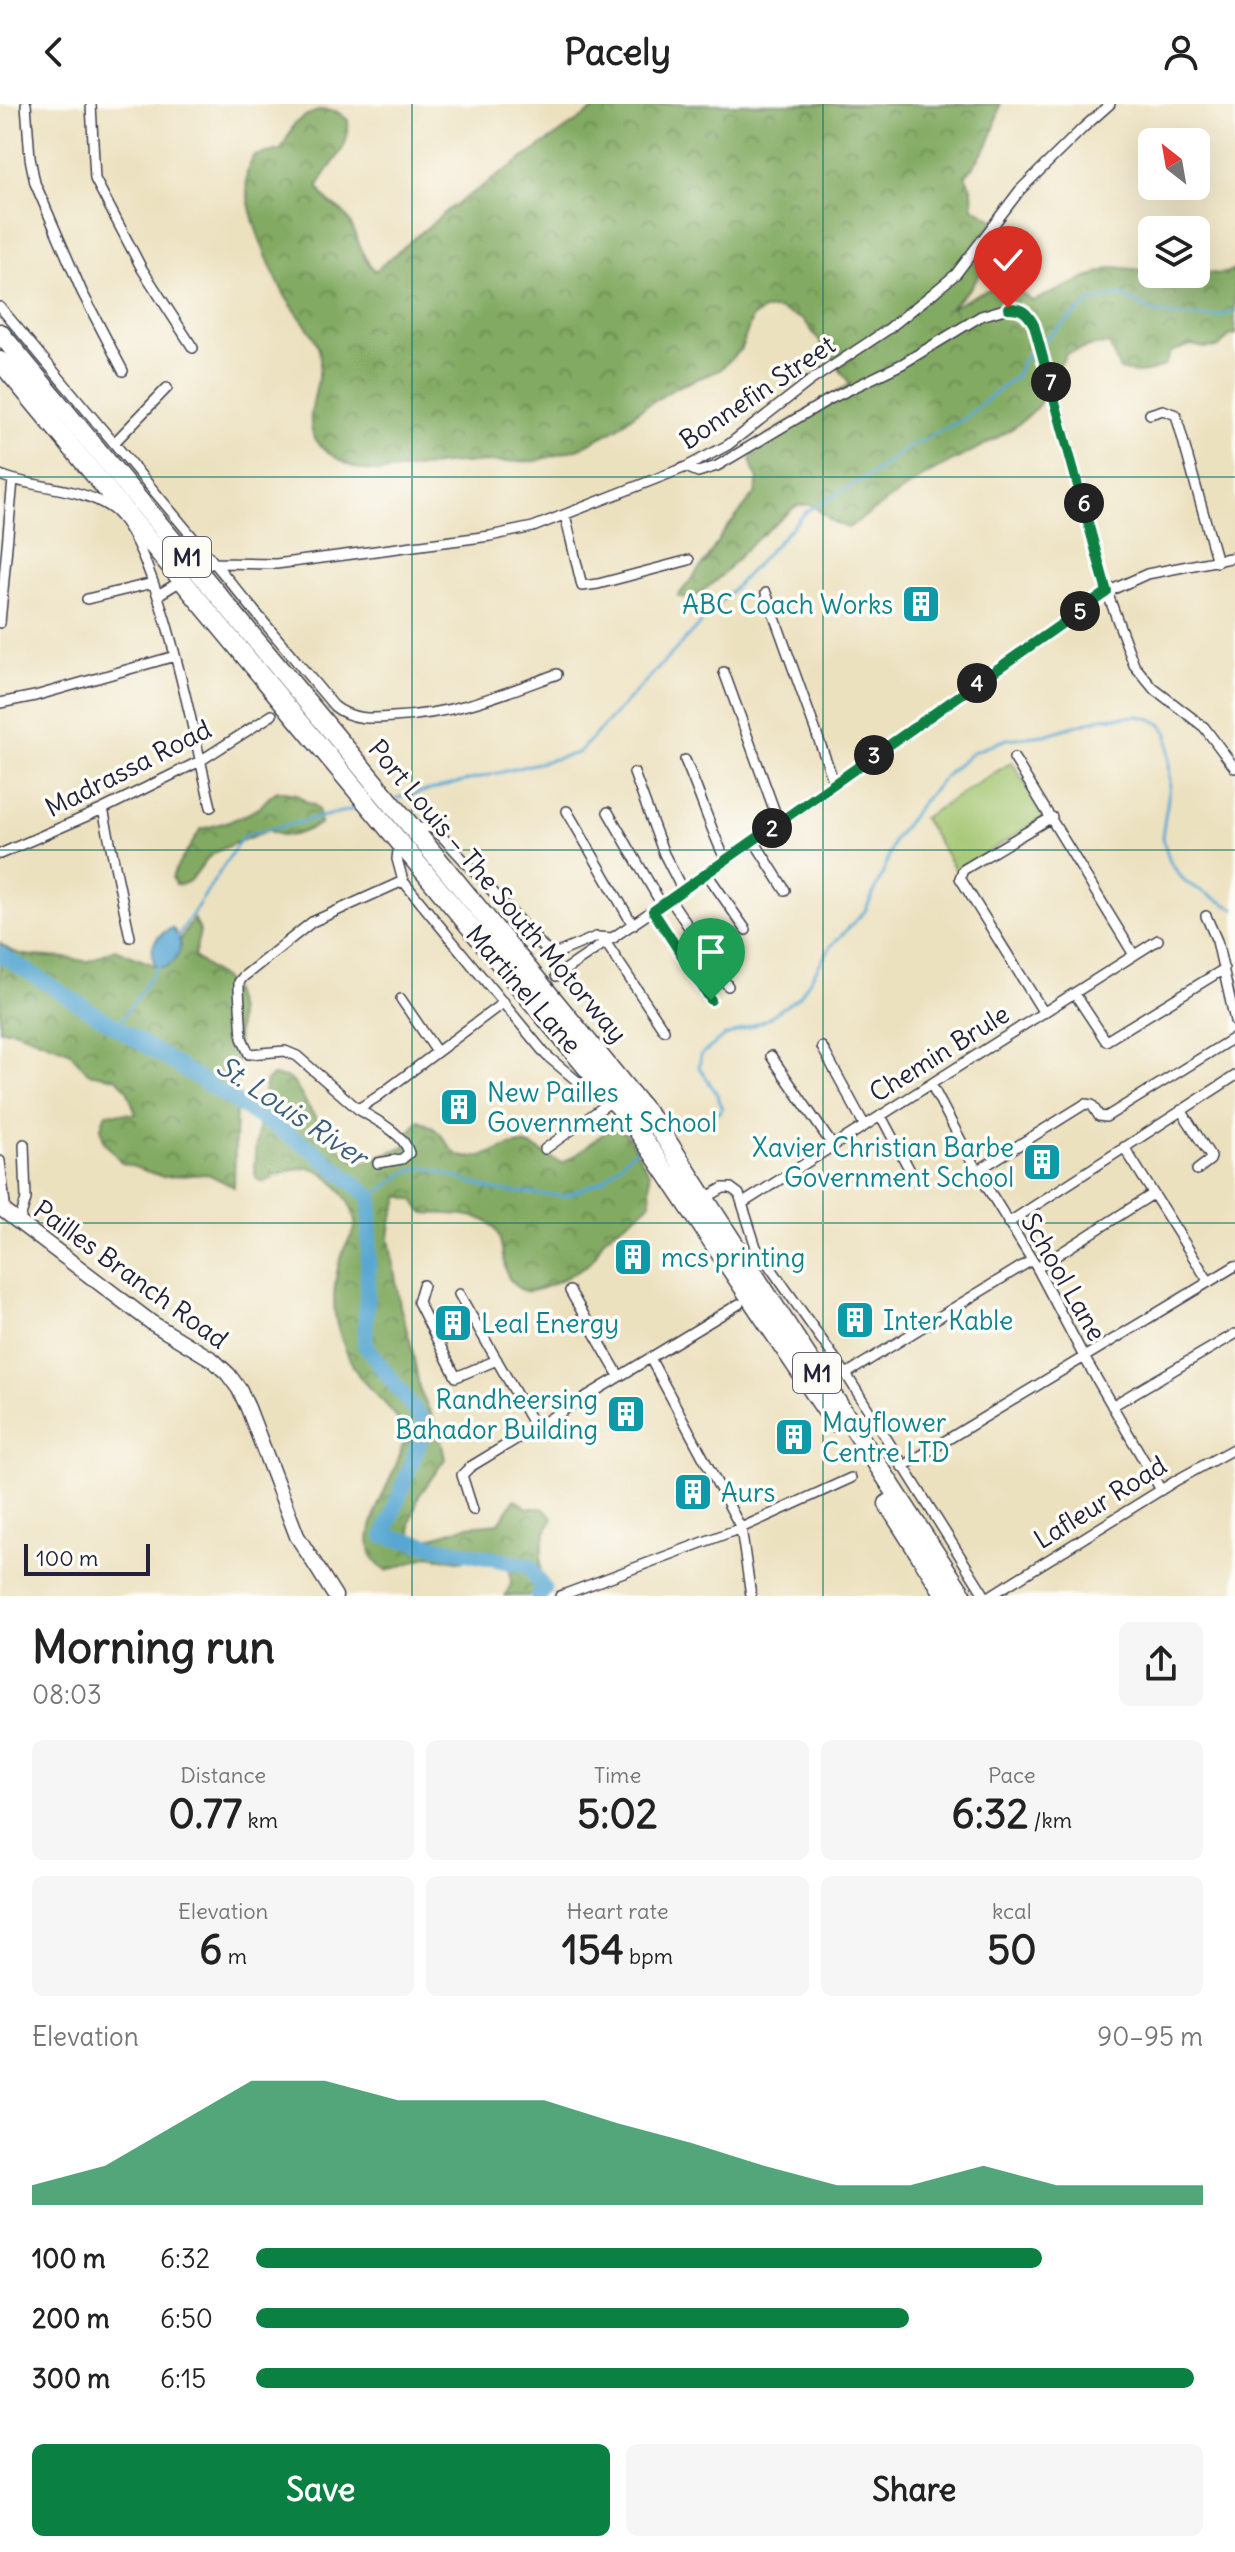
<!DOCTYPE html>
<meta charset="utf-8">
<style>
:root{--surface:#fff;--page:#f6f6f6;--text:#222;--muted:#767676;--accent:#0b8043}
body{margin:0;font-family:Delius,sans-serif;background:var(--page);color:var(--text);height:100vh;display:flex;flex-direction:column;font-size:30px;white-space:nowrap}
*{box-sizing:border-box;margin:0}
p{font-size:26px;color:var(--muted)}
.icon{flex:none;width:44px;height:44px;fill:none;stroke:currentColor;stroke-width:2;stroke-linecap:round;stroke-linejoin:round}
.map{position:relative;height:1492px;overflow:hidden}
.details{display:flex;flex-direction:column;background:var(--surface);flex:1}
.details>*{flex:none}
.needle{width:52px;rotate:329deg}
.controls{position:absolute;left:1138px;top:24px;display:grid;gap:16px}
.controls a{display:grid;place-items:center;width:72px;height:72px;border-radius:12px;background:var(--surface);box-shadow:0 8px 32px #0002;font-size:40px}
.scale{position:absolute;left:24px;bottom:20px;width:126px;box-sizing:border-box;padding-left:8px;border:4px solid #22223b;border-top:0;font-size:22px;line-height:28px;white-space:nowrap;color:#22223b;-webkit-text-stroke:6px #fdfcf7;paint-order:stroke}
.pin{position:absolute;display:grid;place-items:center;width:68px;height:68px;color:#fff;margin:-82px -34px;border-radius:50% 50% 50% 0;rotate:-45deg;box-shadow:0 0 8px #0007}
.pin .icon{rotate:45deg}
.km{position:absolute;width:40px;height:40px;margin:-20px;border-radius:50%;background:#222;color:#fff;font-size:22px;line-height:40px;text-align:center}
.round{display:grid;place-items:center;flex:none;width:84px;height:84px;border-radius:12px;background:var(--page)}
.overview{display:flex;align-items:center;justify-content:space-between;height:136px;padding:0 32px}
h1{font-size:44px;font-weight:700;line-height:60px}
.metrics{display:grid;grid-template-columns:repeat(3,1fr);gap:12px;height:136px;padding:8px 32px}
.metrics div{display:grid;align-content:center;border-radius:12px;background:var(--page);text-align:center}
.metrics b{font-size:40px;font-weight:700}
.metrics small{font-size:22px;font-weight:400}
.metrics p{font-size:22px}
.chart{height:224px;padding:16px 32px}
.chart p{display:flex;justify-content:space-between}
.chart svg{width:100%;height:144px;margin-top:8px;fill:var(--accent);opacity:.7}
.button{display:flex;gap:16px;margin-top:auto;padding:16px 32px}
.button a{flex:1;height:92px;border-radius:12px;background:var(--accent);color:#fff;font-size:32px;font-weight:700;line-height:92px;text-align:center}
.button a+a{background:var(--page);color:var(--text)}
ul{padding:0 32px;list-style:none;font-size:26px}
li{display:grid;grid-template-columns:128px 96px 1fr;align-items:center;height:60px}
li i{height:20px;border-radius:10px;background:var(--accent)}
header{display:flex;justify-content:space-between;align-items:center;height:104px;padding:0 32px;background:var(--surface);font-size:36px;font-weight:700}
.map>svg:first-child{display:block}
.green{fill:#a3c56f;stroke:#627455;stroke-width:2}
.forest{fill:url(#forest-crowns);stroke:#52664e;stroke-width:2}
.water{fill:#58a7d2;stroke:#3d6486;stroke-width:2}
.lines{fill:none;stroke-linecap:round;stroke-linejoin:round}
.stream{stroke:#58a7d2;stroke-width:3}
.river{stroke:#58a7d2;stroke-width:16}
.street-casing{stroke:#403f4f;stroke-width:12}
.secondary-casing{stroke:#403f4f;stroke-width:17}
.highway-casing{stroke:#403f4f;stroke-width:21}
.street{stroke:#fff;stroke-width:9}
.secondary{stroke:#fff;stroke-width:14}
.highway{stroke:#fff;stroke-width:18}
.route-casing{stroke:#fff;stroke-width:16}
.route{stroke:#0b8043;stroke-width:10}
.grid{fill:none;stroke:#0f766e;stroke-width:2;stroke-opacity:0.55}
.labels{text-anchor:middle;dominant-baseline:central;stroke-width:7;stroke-linejoin:round;paint-order:stroke}
.shield{fill:#fdfcf7;stroke:#646373;stroke-width:2}
.shield-label{font-size:24px;font-weight:bold;fill:#22223b}
.street-label{font-size:26px;fill:#22223b;stroke:#fdfcf7}
.culture-label{font-size:26px;fill:#0d838f;stroke:#fdfcf7;text-anchor:start}
.water-label{font-size:28px;font-style:italic;fill:#3a5e7f;stroke:#fdfcf7}
</style>
<header><svg class="icon" aria-label="back" viewBox="0 0 24 24"><path d="M15 5l-7 7 7 7"/></svg>Pacely<svg class="icon" aria-label="person" viewBox="0 0 24 24"><circle cx="12" cy="8" r="4"/><path d="M4 21q1-7 8-7t8 7"/></svg></header>
<div class="map">
<svg width="1235" height="1492" viewBox="0 0 1235 1492">
<defs>
<pattern id="forest-crowns" width="20" height="18" patternUnits="userSpaceOnUse" patternTransform="scale(2)"><rect width="20" height="18" fill="#82aa62"/><path d="M2 6a3 3 0 1 1 6 0M12 15a3 3 0 1 1 6 0" fill="none" stroke="#6a8a52"/></pattern>
</defs>
<rect width="100%" height="100%" fill="#fdfcf7"/>
<filter id="ink" filterUnits="userSpaceOnUse"><feTurbulence type="fractalNoise" baseFrequency=".0125" numOctaves="2"/><feDisplacementMap in="SourceGraphic" scale="16" xChannelSelector="R" yChannelSelector="G"/><feConvolveMatrix kernelMatrix="1 2 1 2 8 2 1 2 1" color-interpolation-filters="sRGB"/></filter>
<filter id="wash" filterUnits="userSpaceOnUse"><feTurbulence type="fractalNoise" baseFrequency=".006" numOctaves="4" result="noise"/><feDisplacementMap in="SourceGraphic" scale="32" xChannelSelector="R" yChannelSelector="G"/><feGaussianBlur stdDeviation="1.8" result="paint"/><feColorMatrix in="noise" values="0 0 0 0 0 0 0 0 0 0 0 0 0 0 0 0 0 1.4 0 .05"/><feComposite in="paint" operator="in"/></filter>
<g filter="url(#wash)">
<rect width="100%" height="100%" fill="#ece1bf"/>
<path class="green" d="M1012,658L1045,712L957,768L923,714Z"/>
<path class="forest" d="M602,0H1000C994,32 986,48 965,72L972,86L973,103L1008,124L1006,139L990,155L971,183L950,204C967,197 991,178 1011,184C1018,186 1026,193 1033,197L1113,163L1152,167V170H1196V168C1216,168 1214,173 1235,166V231L1229,232L1219,243L1205,244L1191,241L1171,248L1164,262C1148,269 1137,271 1120,266L1109,240L1095,241L1066,250C1057,266 1050,285 1040,299C1016,332 959,351 925,372C899,388 874,407 848,424L833,418L811,400L796,402L748,443L717,476L691,496L678,492L707,455L722,430L755,390L758,375C748,359 749,349 762,335L850,280L804,216L778,205L763,206L752,214L741,245L720,266L679,282L639,306L618,324L580,344L536,357C506,358 475,358 445,360C414,362 379,375 349,361C336,354 318,344 313,330C304,307 325,274 319,246C316,231 296,209 287,195C271,167 242,101 247,69C248,63 251,58 253,52L281,46L295,19L307,11L321,6L336,7L348,16C351,46 331,57 318,82C327,104 340,101 348,115C359,133 360,152 375,167L448,106Z
M278,687L297,690C310,706 320,693 320,720C298,730 291,737 268,726C252,734 221,742 209,753C198,763 192,784 175,780L172,773L175,766L201,725C221,720 240,715 258,704C265,699 269,691 278,687Z
M194,814L200,827L194,853L230,880L238,907L234,1083L208,1070L163,1073L122,1059L104,1038L101,1023L106,1009L136,1010L127,985L116,974L88,969L69,947L14,926H0V839C21,860 60,848 87,858L115,845L156,862L166,863L181,843L180,836Z
M272,972L287,974L293,978L330,1037L361,1059L406,1042L410,1028L419,1016C427,1020 434,1024 440,1030C448,1038 450,1048 461,1052C481,1059 504,1040 522,1040C536,1041 549,1054 562,1059C581,1050 594,1034 613,1023L626,1029L649,1069L651,1098C639,1113 622,1120 607,1132C599,1138 599,1150 591,1157C583,1166 536,1190 525,1187C520,1186 513,1180 510,1176C499,1159 507,1133 489,1119C476,1109 440,1110 423,1109L414,1096L400,1092L391,1118L389,1134L400,1202L412,1244L420,1287L439,1327L445,1355L419,1392L410,1420L412,1434L427,1435L468,1422L499,1419L515,1395L528,1404H543L553,1414C540,1435 540,1459 540,1484L531,1492H505L511,1480L510,1467L500,1456L486,1454L457,1457L429,1452L387,1467C340,1441 401,1373 403,1335C405,1310 372,1291 359,1272C349,1257 342,1238 337,1221C331,1199 335,1171 342,1149C345,1140 354,1131 355,1122C357,1102 329,1065 309,1064C292,1063 278,1071 263,1078L256,1074C251,1047 263,1021 258,995L264,991L266,977Z"/>
<path class="water" d="M172,824C185,837 182,853 166,863L156,862C146,844 156,831 172,824Z"/>
<g class="lines">
<path class="stream" d="M397,694L578,649L807,407L869,372L909,343L962,316L1015,273L1022,258L1032,246L1090,198L1121,191L1155,208L1179,212L1216,213L1235,207
M177,834L243,732L362,703
M116,924L159,861
M665,1024C680,1014 702,1015 719,1008L722,1003L717,990L699,963L701,951L723,933L764,917L800,892L831,842L865,807L882,772L894,736L920,701L945,672L973,648L1007,635L1044,631L1102,614L1138,612L1151,615L1161,620L1168,630L1170,681L1162,733L1170,758L1185,778L1235,805
M371,1093L407,1068L425,1063L497,1087L565,1092L604,1076L639,1042"/>
<path class="river" d="M0,850L314,1047L371,1093L365,1241L426,1321L384,1432L529,1462L544,1486L538,1492"/>
</g>
</g>
<g filter="url(#ink)">
<g class="lines">
<defs>
<path id="street" d="M26,0L30,54L35,79L82,188L123,267
M91,0L95,75L142,165L193,244
M0,203L334,602C351,616 372,615 393,613C455,610 500,591 557,570
M1150,310L1163,306L1176,311L1217,458
M114,339L167,284
M686,363L698,368L717,362L828,296L902,260L981,212L1008,204H1018L1025,207L1034,221L1046,260L1107,488L1134,561L1153,584L1204,623L1235,664
M0,371C35,385 79,382 111,404C158,436 196,643 211,703
M565,411L582,482L598,480L689,456
M196,464L215,459L276,460L490,432L533,423L686,363L728,341L810,277L887,226L932,190L956,170L1020,86L1083,24L1110,0
M766,489L834,678
M158,491L181,477
M87,495L153,479
M0,519L13,376
M724,568L779,719
M0,599L35,592L175,552
M1014,654L1134,851
M685,656C700,690 710,724 726,757
M634,669L664,750L683,787
M103,705L130,833
M567,707L633,821
M608,708L662,801
M413,725L430,723L437,727L548,848L555,850L596,833L614,834
M754,737L785,786
M399,739L397,755L403,777L546,951L595,992L616,1004
M0,750L103,705L200,657L272,611
M707,770L746,826
M403,777L312,818L243,873L239,878V885L242,934L249,950L285,947L297,952L358,1005L377,993L504,898
M670,795L728,882
M653,807L711,896
M1206,812L1217,837L1235,917
M606,839L664,926
M556,872L726,757L1107,488L1147,470L1235,453
M1075,890L1106,937L1224,865
M401,895L437,948
M1044,909L960,774L963,766L1052,713
M822,943L865,1022
M771,952L833,1042
M931,980L977,1067L1037,1164L1084,1253L1161,1386
M358,1005C375,1016 404,1029 409,1049L402,1055L378,1059
M1181,1006L1211,1053L1210,1056L1197,1066
M881,1012L915,1076
M1124,1043L1209,1178
M545,1045L606,1001
M0,1057L6,1109
M977,1067L1085,1000L1092,1001L1099,1012L1106,1013L1235,933
M704,1095L723,1084H731L739,1090L756,1143L846,1270L985,1492
M743,1099L1158,836
M19,1119L26,1095L24,1040
M1008,1119L1235,972
M1037,1164L1153,1090
M423,1181L418,1198L456,1273L497,1256
M570,1187L619,1272
M459,1190L535,1323
M650,1254L741,1424L751,1492
M846,1270L1032,1156
M1112,1302L1235,1230
M902,1363L1235,1162
M473,1406L462,1371L470,1363L739,1200
M560,1492L741,1424L851,1374
M990,1492L1177,1376L1235,1344"/>
<path id="secondary" d="M0,1104L152,1219L213,1256L228,1270L239,1285L248,1304L297,1432L335,1492"/>
<path id="highway" d="M0,229L413,725L658,1023L963,1492
M0,257L632,1018L834,1318
M888,1400L946,1492"/>
</defs>
<use href="#street" class="street-casing"/>
<use href="#secondary" class="secondary-casing"/>
<use href="#highway" class="highway-casing"/>
<use href="#street" class="street"/>
<use href="#secondary" class="secondary"/>
<use href="#highway" class="highway"/>
</g>
</g>
<g class="lines" filter="url(#ink)">
<defs>
<path id="route" d="M711,896L653,807L1107,488L1034,221C1027,208 1022,204 1008,204"/>
</defs>
<use href="#route" class="route-casing"/>
<use href="#route" class="route"/>
</g>
<path class="grid" d="M412,0V1492M823,0V1492M0,373H1235M0,746H1235M0,1119H1235"/>
<defs>
<symbol id="building-square" viewBox="-11 -11 22 22"><rect x="-9" y="-9" width="18" height="18" rx="4" fill="#0f9aa8" stroke="#fdfcf7"/><path d="M-4-6H4V6H1V3H-1V6H-4ZM-2.5-4.3h1.7v1.8h-1.7ZM.8-4.3h1.7v1.8H.8ZM-2.5-1h1.7V.8h-1.7ZM.8-1h1.7V.8H.8Z" fill="#fff"/></symbol>
</defs>
<g fill-rule="evenodd">
<use href="#building-square" x="899" y="478" width="44" height="44"/>
<use href="#building-square" x="437" y="981" width="44" height="44"/>
<use href="#building-square" x="1020" y="1036" width="44" height="44"/>
<use href="#building-square" x="611" y="1131" width="44" height="44"/>
<use href="#building-square" x="833" y="1194" width="44" height="44"/>
<use href="#building-square" x="431" y="1197" width="44" height="44"/>
<use href="#building-square" x="604" y="1288" width="44" height="44"/>
<use href="#building-square" x="772" y="1311" width="44" height="44"/>
<use href="#building-square" x="671" y="1366" width="44" height="44"/>
</g>
<g class="labels">
<g class="shield">
<rect x="163" y="433" width="48" height="40" rx="6"/>
<rect x="793" y="1249" width="48" height="40" rx="6"/>
</g>
<g class="shield-label">
<text x="187" y="453">M1</text>
<text x="817" y="1269">M1</text>
</g>
<g class="street-label">
<text transform="translate(757 288) rotate(-34)">Bonnefin Street</text>
<text transform="translate(128 664) rotate(-27)">Madrassa Road</text>
<text transform="translate(498 787) rotate(50)">Port Louis – The South Motorway</text>
<text transform="translate(524 885) rotate(49)">Martinel Lane</text>
<text transform="translate(939 949) rotate(-32)">Chemin Brule</text>
<text transform="translate(131 1170) rotate(36)">Pailles Branch Road</text>
<text transform="translate(1064 1173) rotate(60)">School Lane</text>
<text transform="translate(1100 1398) rotate(-32)">Lafleur Road</text>
</g>
<g class="culture-label">
<text x="893" y="500" text-anchor="end">ABC Coach Works</text>
<text x="487" y="988">New Pailles<tspan x="487" dy="30">Government School</tspan></text>
<text x="1014" y="1043" text-anchor="end">Xavier Christian Barbe<tspan x="1014" dy="30">Government School</tspan></text>
<text x="661" y="1153">mcs printing</text>
<text x="883" y="1216">Inter Kable</text>
<text x="481" y="1219">Leal Energy</text>
<text x="598" y="1295" text-anchor="end">Randheersing<tspan x="598" dy="30">Bahador Building</tspan></text>
<text x="822" y="1318">Mayflower<tspan x="822" dy="30">Centre LTD</tspan></text>
<text x="721" y="1388">Aurs</text>
</g>
<g class="water-label">
<text transform="translate(292 1007) rotate(34)">St. Louis River</text>
</g>
</g>
</svg>
<div class="controls">
<a><svg class="needle" viewBox="-14 -14 28 28"><path d="M0-13l5 13h-10z" fill="#e53935"/><path d="M0 13l5-13h-10z" fill="#767676"/></svg></a>
<a><svg class="icon" aria-label="layers" viewBox="0 0 24 24"><path d="M12 4l9 5-9 5-9-5zM3 14l9 5 9-5"/></svg></a>
</div>
<div class="scale">100 m</div>
<div class="pin" style="left:711px;top:896px;background:#1e9e55"><svg class="icon" aria-label="arrive" viewBox="0 0 24 24"><path d="M6 21V4h12l-3 4 3 4H6"/></svg></div>
<div class="pin" style="left:1008px;top:204px;background:#d93025"><svg class="icon" aria-label="check" viewBox="0 0 24 24"><path d="M5 12l5 5 9-10"/></svg></div>
<b class="km" style="left:772px;top:724px">2</b>
<b class="km" style="left:874px;top:651px">3</b>
<b class="km" style="left:977px;top:579px">4</b>
<b class="km" style="left:1080px;top:507px">5</b>
<b class="km" style="left:1084px;top:399px">6</b>
<b class="km" style="left:1051px;top:278px">7</b>
</div>
<section class="details">
<div class="overview"><div><h1>Morning run</h1><p>08:03</p></div><a class="round"><svg class="icon" aria-label="share" viewBox="0 0 24 24"><path d="M12 15V3M7 8l5-5 5 5M5 13v7h14v-7"/></svg></a></div>
<div class="metrics">
<div><p>Distance</p><b>0.77<small> km</small></b></div>
<div><p>Time</p><b>5:02</b></div>
<div><p>Pace</p><b>6:32<small> /km</small></b></div>
</div>
<div class="metrics">
<div><p>Elevation</p><b>6<small> m</small></b></div>
<div><p>Heart rate</p><b>154<small> bpm</small></b></div>
<div><p>kcal</p><b>50</b></div>
</div>
<div class="chart"><p><span>Elevation</span>90–95 m</p>
<svg viewBox="0 0 160 44" preserveAspectRatio="none"><path d="M0 44V38L10 32L20 19L30 6L40 6L50 12L60 12L70 12L80 19L90 25L100 32L110 38L120 38L130 32L140 38L150 38L160 38V44z"/></svg>
</div>
<ul>
<li><b>100 m</b>6:32<i style="width:83%"></i></li>
<li><b>200 m</b>6:50<i style="width:69%"></i></li>
<li><b>300 m</b>6:15<i style="width:99%"></i></li>
</ul>
<div class="button"><a>Save</a><a>Share</a></div>
</section>
